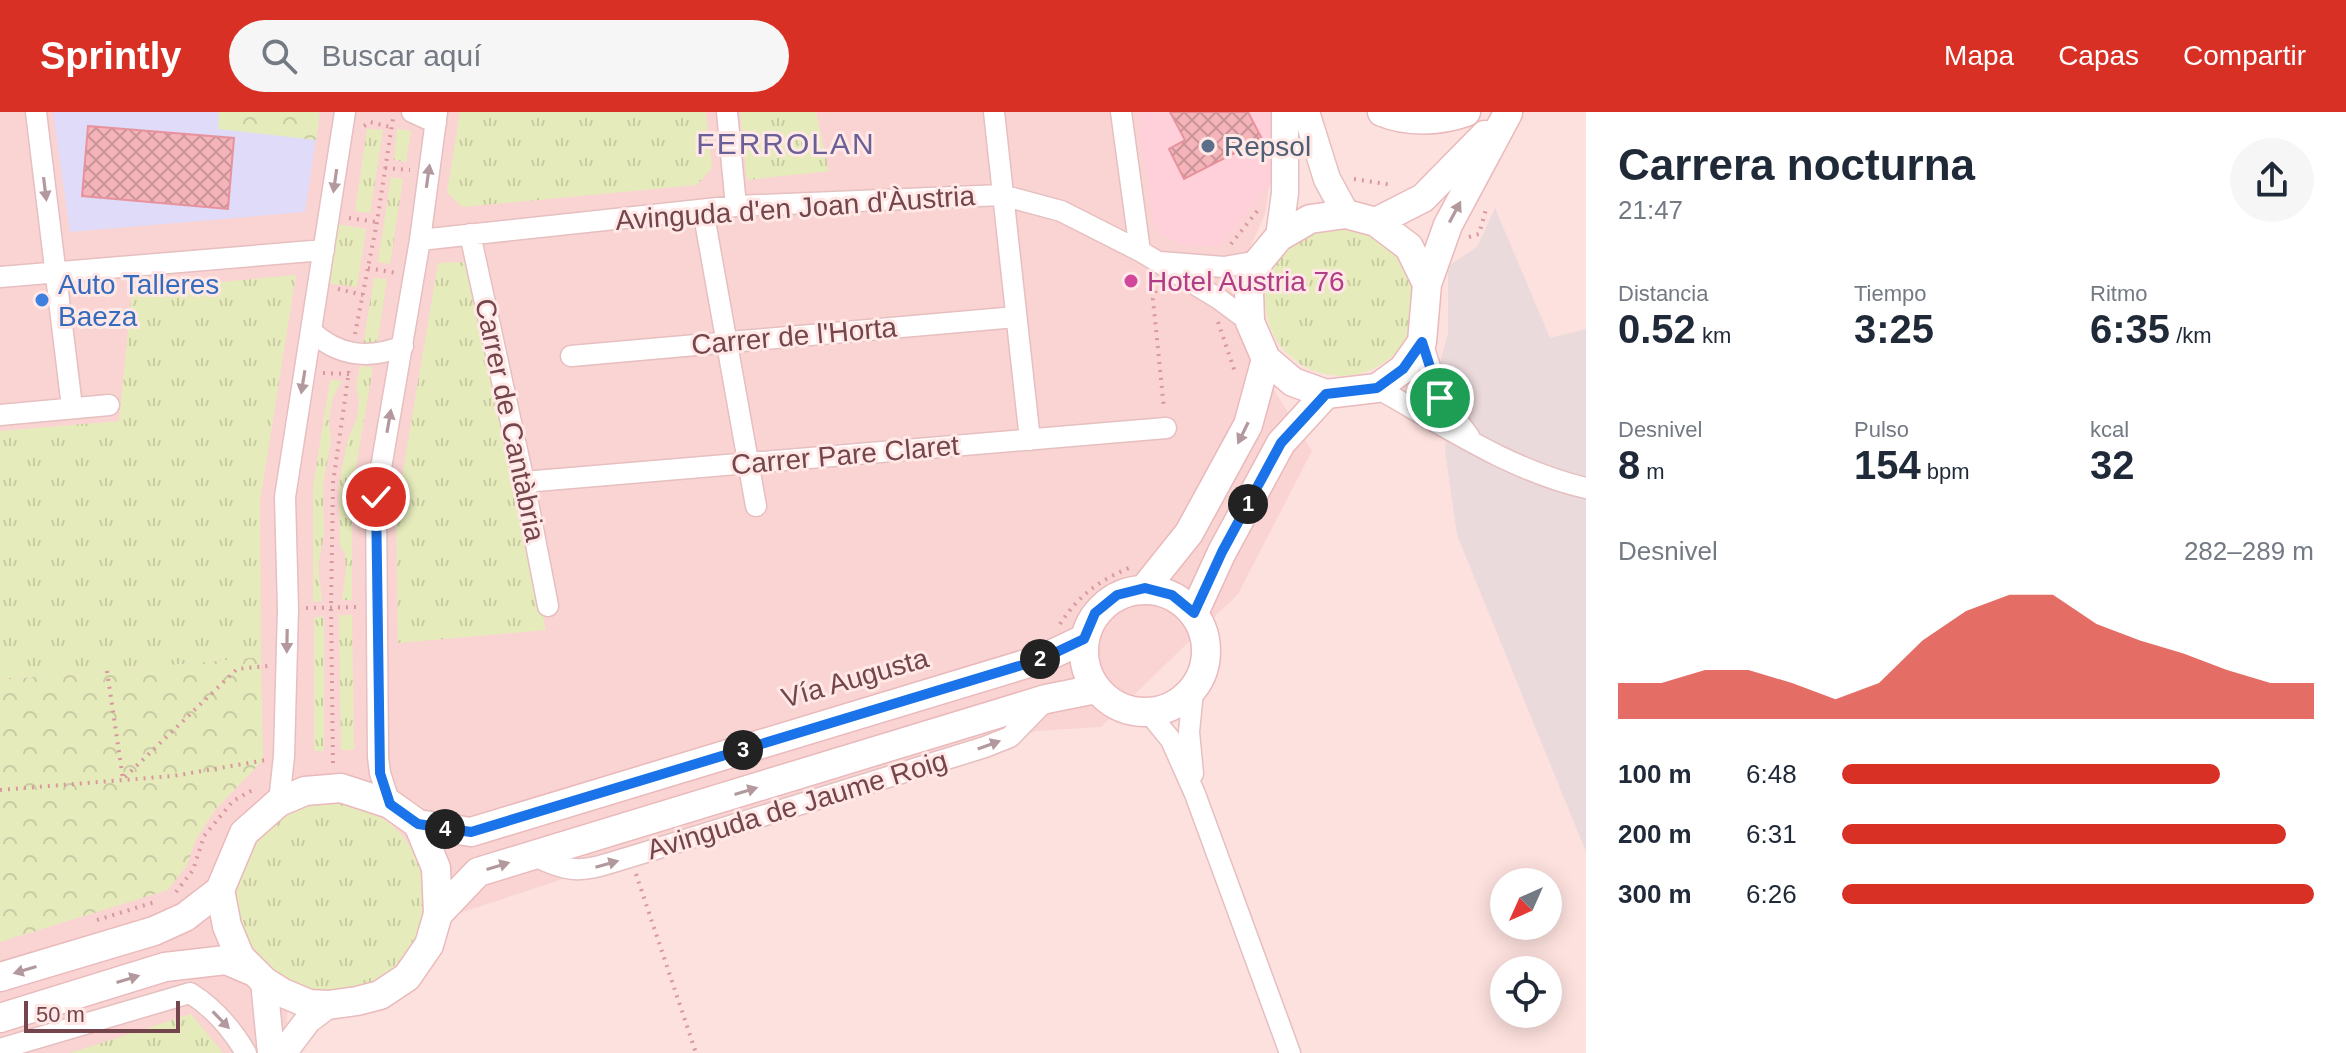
<!DOCTYPE html>
<html lang="es">
<meta charset="utf-8">
<style>
:root{--surface:#fff;--page:#f6f6f7;--text:#1f2937;--muted:#747a83;--accent:#d93025}
body{margin:0;font-family:Arial,sans-serif;background:var(--page);color:var(--text);height:100vh;display:flex;flex-direction:column;font-size:30px;white-space:nowrap}
*{box-sizing:border-box;margin:0}
p{font-size:26px;color:var(--muted)}
.icon{flex:none;width:44px;height:44px;fill:none;stroke:currentColor;stroke-width:2;stroke-linecap:round;stroke-linejoin:round}
.map{position:relative;flex:1;overflow:hidden}
.side{display:flex;flex-direction:column;background:var(--surface);width:760px}
.side>*{flex:none}
.needle{width:52px;rotate:225deg}
.tools{position:absolute;left:1490px;top:756px;display:grid;gap:16px}
.tools a{display:grid;place-items:center;width:72px;height:72px;border-radius:50%;background:var(--surface);box-shadow:0 4px 20px #0003;font-size:40px}
.scale{position:absolute;left:24px;bottom:20px;width:156px;box-sizing:border-box;padding-left:8px;border:4px solid #74454c;border-top:0;font-size:22px;line-height:28px;white-space:nowrap;color:#74454c;-webkit-text-stroke:6px #ffe8e5;paint-order:stroke}
.pin{position:absolute;display:grid;place-items:center;width:68px;height:68px;color:#fff;margin:-34px;border:4px solid #fff;border-radius:50%;box-shadow:0 2px 8px #0007}
.km{position:absolute;width:40px;height:40px;margin:-20px;border-radius:50%;background:#222;color:#fff;font-size:22px;line-height:40px;text-align:center}
.round{display:grid;place-items:center;flex:none;width:84px;height:84px;border-radius:42px;background:var(--page)}
.headline{display:flex;align-items:center;justify-content:space-between;height:136px;padding:0 32px}
h1{font-size:44px;font-weight:600;line-height:60px}
.metrics{display:grid;grid-template-columns:repeat(3,1fr);gap:12px;height:136px;padding:8px 32px}
.metrics div{display:grid;align-content:center}
.metrics b{font-size:40px;font-weight:600}
.metrics small{font-size:22px;font-weight:400}
.metrics p{font-size:22px}
.chart{height:224px;padding:16px 32px}
.chart p{display:flex;justify-content:space-between}
.chart svg{width:100%;height:144px;margin-top:8px;fill:var(--accent);opacity:.7}
ul{padding:0 32px;list-style:none;font-size:26px}
li{display:grid;grid-template-columns:128px 96px 1fr;align-items:center;height:60px}
li i{height:20px;border-radius:10px;background:var(--accent)}
header{display:flex;align-items:center;gap:48px;box-sizing:border-box;height:112px;padding:0 40px;background:var(--accent);color:#fff}
header strong{font-size:38px}
nav{display:flex;gap:44px;margin-inline-start:auto;font-size:28px}
.search{width:560px;height:72px;background:var(--page);display:flex;align-items:center;gap:20px;box-sizing:border-box;padding:0 28px;border-radius:44px;color:var(--muted);font-size:30px}
main{display:flex;flex:1;min-height:0}
.map>svg:first-child{display:block}
.residential{fill:#fad4d2}
.commercial{fill:#ffd0da}
.industrial{fill:#ebdadb}
.education{fill:#dfdbf9}
.grass{fill:url(#grass-tufts)}
.forest{fill:url(#forest-crowns)}
.building{fill:url(#building-cross-hatch);stroke:#e7939d;stroke-width:2}
.lines{fill:none;stroke-linecap:round;stroke-linejoin:round}
.minor-casing{stroke:#e6bfc0;stroke-width:23}
.tertiary-casing{stroke:#e6bfc0;stroke-width:29}
.secondary-casing{stroke:#e9b9bb;stroke-width:31}
.path{stroke:#d8989f;stroke-width:4;stroke-dasharray:2 6;stroke-linecap:butt}
.minor{stroke:#fff;stroke-width:20}
.tertiary{stroke:#fff;stroke-width:26}
.secondary{stroke:#fff;stroke-width:28}
.oneway{fill:#b3999d}
.route-casing{stroke:#fff;stroke-width:16}
.route{stroke:#1a73e8;stroke-width:10}
.service-dot{fill:#5c6f8a;stroke:#ffe8e5;stroke-width:3}
.hotel-dot{fill:#d1479c;stroke:#ffe8e5;stroke-width:3}
.shop-dot{fill:#3f7fe0;stroke:#ffe8e5;stroke-width:3}
.labels{text-anchor:middle;dominant-baseline:central;stroke-width:6;stroke-linejoin:round;paint-order:stroke}
.service-label{font-size:28px;fill:#4e5e75;stroke:#ffe8e5;text-anchor:start}
.street-label{font-size:28px;fill:#74454c;stroke:#ffe8e5}
.hotel-label{font-size:28px;fill:#b23c85;stroke:#ffe8e5;text-anchor:start}
.shop-label{font-size:28px;fill:#366cbe;stroke:#ffe8e5;text-anchor:start}
.neighbourhood-label{font-size:30px;letter-spacing:2px;fill:#696098;stroke:#ffe8e5}
</style>
<header>
<strong>Sprintly</strong>
<div class="search"><svg class="icon" aria-label="search" viewBox="0 0 24 24"><circle cx="10" cy="10" r="6"/><path d="M15 15l6 6"/></svg>Buscar aquí</div>
<nav><a>Mapa</a><a>Capas</a><a>Compartir</a></nav>
</header>
<main>
<div class="map">
<svg width="1586" height="941" viewBox="0 0 1586 941">
<defs>
<pattern id="grass-tufts" width="24" height="20" patternUnits="userSpaceOnUse" patternTransform="scale(2)"><rect width="24" height="20" fill="#e6ebbc"/><path d="M3 7l-1-3M5 7V3M7 7l1-3M15 17l-1-3M17 17v-4M19 17l1-3" fill="none" stroke="#c9cba3"/></pattern>
<pattern id="forest-crowns" width="20" height="18" patternUnits="userSpaceOnUse" patternTransform="scale(2)"><rect width="20" height="18" fill="#e6ebbc"/><path d="M2 6a3 3 0 1 1 6 0M12 15a3 3 0 1 1 6 0" fill="none" stroke="#c9cba3"/></pattern>
<pattern id="building-cross-hatch" width="8" height="8" patternUnits="userSpaceOnUse" patternTransform="scale(2)"><rect width="8" height="8" fill="#f4b4ba"/><path d="M0 0l8 8M0 8l8-8" fill="none" stroke="#ca9499"/></pattern>
</defs>
<rect width="100%" height="100%" fill="#fde1de"/>
<path class="residential" d="M0,0H1273L1274,39L1265,102L1237,165L1236,217L1312,339L1238,482L1101,615L1037,619L630,745L289,857L286,941H0Z"/>
<path class="commercial" d="M1137,0H1272L1274,68L1220,135L1195,134L1174,129L1154,116Z"/>
<path class="industrial" d="M1495,96L1550,226L1586,217V740L1457,423L1445,339L1450,281L1440,251L1448,221V154L1477,135Z"/>
<path class="education" d="M53,0H320L305,100L70,120Z"/>
<path class="grass" d="M460,0H706L712,56L697,73L462,95L447,80Z
M740,0H816L829,59L747,68Z
M367,17L383,18L370,101L355,99Z
M397,17L411,19L406,50L394,48Z
M391,65L403,67L390,152L378,150Z
M1265 188a76 76 0 1 1 152 0a76 76 0 1 1-152 0Z
M336,112L366,117L357,175L327,171Z
M467,150L546,518L398,531L396,400L438,151Z
M296,163L260,389L261,545L0,568V319L119,309L132,178Z
M374,166L387,167L377,233L363,234Z
M360,254L373,255L352,379V488H342L346,457L345,442L340,433L339,373L347,330L357,306L359,289L356,272Z
M330,268L342,269L333,285L329,305L331,330L323,372L324,422L318,455L322,489L313,490V374Z
M339,503H352L354,638H341Z
M314,505H324V639H314Z
M237 785a94 94 0 1 1 188 0a94 94 0 1 1-188 0Z
M191,902L223,941H70Z"/>
<path class="forest" d="M219,0H320L316,28L218,17Z
M261,545L263,648L215,698L196,727L187,753L168,778L0,830V568Z"/>
<path class="building" d="M1170,0H1248L1262,27L1184,67L1169,37L1185,28Z
M88,14L234,26L228,97L82,84Z"/>
<g class="lines">
<defs>
<path id="minor" d="M36,0L72,295
M412,0L436,11
M727,0L736,94
M994,0L1030,328
M1121,0L1140,139
M703,98L756,394
M470,122L524,370L548,494
M420,128L736,94L1002,83L1061,99L1140,139L1219,187L1250,210
M1160,150L1224,155L1259,149
M0,165L324,138
M311,219C338,244 368,248 403,234
M1422,230L1440,286L1469,324
M571,244L1016,205
M1377,276C1443,313 1511,359 1586,376
M0,303L109,293
M524,370L1166,316
M1193,579L1189,620L1193,662
M1149,601L1171,628L1195,682L1290,941
M279,690L284,644L288,497L285,385L345,0
M390,692L380,661L378,645L376,385L420,128L437,0
M533,743C576,765 586,758 630,745L985,635L1010,625L1046,588
M0,937L190,881C214,896 232,917 246,941"/>
<path id="tertiary" d="M1306,0L1327,67L1346,102
M1279,125L1285,81V0
M264,869L271,941
M283,941L308,908L328,893"/>
<path id="secondary" d="M1382,0C1409,11 1440,9 1466,0
M1376,110L1423,86L1485,23
M1427,172L1409,135L1376,110L1346,102L1310,107L1279,125L1259,149L1249,178L1250,210L1266,247L1293,270L1326,282L1377,276L1403,257L1422,230L1427,172L1448,113L1508,1
M1145,476L1189,421L1248,313L1266,247
M1084 539a61 61 0 1 1 122 0a61 61 0 1 1-122 0Z
M1194,501L1222,440L1281,331L1326,282
M341,676L390,692L418,712L436,756L438,802L429,833L407,865L380,883L357,889L328,893L309,892L283,881L264,869L240,845L227,814L220,778L244,721L279,690L305,679Z
M418,712L471,720L1042,547L1084,527
M438,802L478,760L1046,587L1096,577
M0,865L154,819L185,805L220,778
M0,906L165,855L226,848L254,860"/>
</defs>
<use href="#minor" class="minor-casing"/>
<use href="#tertiary" class="tertiary-casing"/>
<use href="#secondary" class="secondary-casing"/>
<path class="path" d="M364,14L370,10L390,15
M385,56L410,58
M1354,67L1393,73
M349,106L377,110
M1469,125L1479,122L1487,94
M1231,132L1258,98
M368,156L396,161
M1162,174L1156,178L1153,187L1164,297
M338,177L363,183
M1218,210L1236,263
M355,222L377,110L393,6
M323,261L349,262
M306,496L358,495
M1060,512C1078,484 1098,469 1129,456
M107,559L123,667
M333,651L331,496L333,371L349,259
M125,665L237,557L268,554
M0,678L173,664L266,648
M636,762L696,941
M176,780L193,758L204,724L233,689L256,676
M97,808L158,789"/>
<use href="#minor" class="minor"/>
<use href="#tertiary" class="tertiary"/>
<use href="#secondary" class="secondary"/>
</g>
<defs><path id="oneway-solid" d="M-6-.8H1V-3.2L6.5 0L1 3.2V.8H-6Z" transform="scale(2)"/></defs>
<g class="oneway">
<use href="#oneway-solid" transform="translate(428 64) rotate(-82)"/>
<use href="#oneway-solid" transform="translate(335 69) rotate(98)"/>
<use href="#oneway-solid" transform="translate(45 77) rotate(83)"/>
<use href="#oneway-solid" transform="translate(1455 100) rotate(-62)"/>
<use href="#oneway-solid" transform="translate(303 270) rotate(99)"/>
<use href="#oneway-solid" transform="translate(389 309) rotate(-80)"/>
<use href="#oneway-solid" transform="translate(1243 321) rotate(116)"/>
<use href="#oneway-solid" transform="translate(287 529) rotate(91)"/>
<use href="#oneway-solid" transform="translate(989 633) rotate(-20)"/>
<use href="#oneway-solid" transform="translate(746 679) rotate(-17)"/>
<use href="#oneway-solid" transform="translate(607 752) rotate(-16)"/>
<use href="#oneway-solid" transform="translate(498 754) rotate(-17)"/>
<use href="#oneway-solid" transform="translate(25 858) rotate(163)"/>
<use href="#oneway-solid" transform="translate(128 867) rotate(-17)"/>
<use href="#oneway-solid" transform="translate(221 908) rotate(46)"/>
</g>
<g class="lines">
<defs>
<path id="route" d="M376,385L380,661L390,692L418,712L471,720L1042,547L1084,527L1095,501L1117,483L1145,476L1172,483L1194,501L1222,440L1281,331L1326,282L1377,276L1403,257L1422,230L1440,286"/>
</defs>
<use href="#route" class="route-casing"/>
<use href="#route" class="route"/>
</g>
<circle class="service-dot" cx="1208" cy="34" r="8"/>
<circle class="hotel-dot" cx="1131" cy="169" r="8"/>
<circle class="shop-dot" cx="42" cy="188" r="8"/>
<g class="labels">
<g class="service-label">
<text x="1224" y="34">Repsol</text>
</g>
<g class="street-label">
<text transform="translate(795 96) rotate(-4)">Avinguda d'en Joan d'Àustria</text>
<text transform="translate(794 224) rotate(-5)">Carrer de l'Horta</text>
<text transform="translate(510 308) rotate(78)">Carrer de Cantàbria</text>
<text transform="translate(845 343) rotate(-5)">Carrer Pare Claret</text>
<text transform="translate(855 566) rotate(-16)">Vía Augusta</text>
<text transform="translate(797 693) rotate(-17)">Avinguda de Jaume Roig</text>
</g>
<g class="hotel-label">
<text x="1147" y="169">Hotel Austria 76</text>
</g>
<g class="shop-label">
<text x="58" y="172">Auto Talleres<tspan x="58" dy="32">Baeza</tspan></text>
</g>
<g class="neighbourhood-label">
<text x="786" y="31">FERROLAN</text>
</g>
</g>
</svg>
<div class="tools">
<a><svg class="needle" viewBox="-14 -14 28 28"><path d="M0-13l5 13h-10z" fill="#e53935"/><path d="M0 13l5-13h-10z" fill="#747a83"/></svg></a>
<a><svg class="icon" aria-label="locate" viewBox="0 0 24 24"><circle cx="12" cy="12" r="6"/><path d="M12 2v4M12 18v4M2 12h4M18 12h4"/></svg></a>
</div>
<div class="scale">50 m</div>
<div class="pin" style="left:1440px;top:286px;background:#1e9e55"><svg class="icon" aria-label="arrive" viewBox="0 0 24 24"><path d="M6 21V4h12l-3 4 3 4H6"/></svg></div>
<div class="pin" style="left:376px;top:385px;background:#d93025"><svg class="icon" aria-label="check" viewBox="0 0 24 24"><path d="M5 12l5 5 9-10"/></svg></div>
<b class="km" style="left:1248px;top:392px">1</b>
<b class="km" style="left:1040px;top:547px">2</b>
<b class="km" style="left:743px;top:638px">3</b>
<b class="km" style="left:445px;top:717px">4</b>
</div>
<section class="side">
<div class="headline"><div><h1>Carrera nocturna</h1><p>21:47</p></div><a class="round"><svg class="icon" aria-label="share" viewBox="0 0 24 24"><path d="M12 15V3M7 8l5-5 5 5M5 13v7h14v-7"/></svg></a></div>
<div class="metrics">
<div><p>Distancia</p><b>0.52<small> km</small></b></div>
<div><p>Tiempo</p><b>3:25</b></div>
<div><p>Ritmo</p><b>6:35<small> /km</small></b></div>
</div>
<div class="metrics">
<div><p>Desnivel</p><b>8<small> m</small></b></div>
<div><p>Pulso</p><b>154<small> bpm</small></b></div>
<div><p>kcal</p><b>32</b></div>
</div>
<div class="chart"><p><span>Desnivel</span>282–289 m</p>
<svg viewBox="0 0 160 44" preserveAspectRatio="none"><path d="M0 44V33L10 33L20 29L30 29L40 33L50 38L60 33L70 20L80 11L90 6L100 6L110 15L120 20L130 24L140 29L150 33L160 33V44z"/></svg>
</div>
<ul>
<li><b>100 m</b>6:48<i style="width:80%"></i></li>
<li><b>200 m</b>6:31<i style="width:94%"></i></li>
<li><b>300 m</b>6:26<i style="width:100%"></i></li>
</ul>
</section>
</main>
